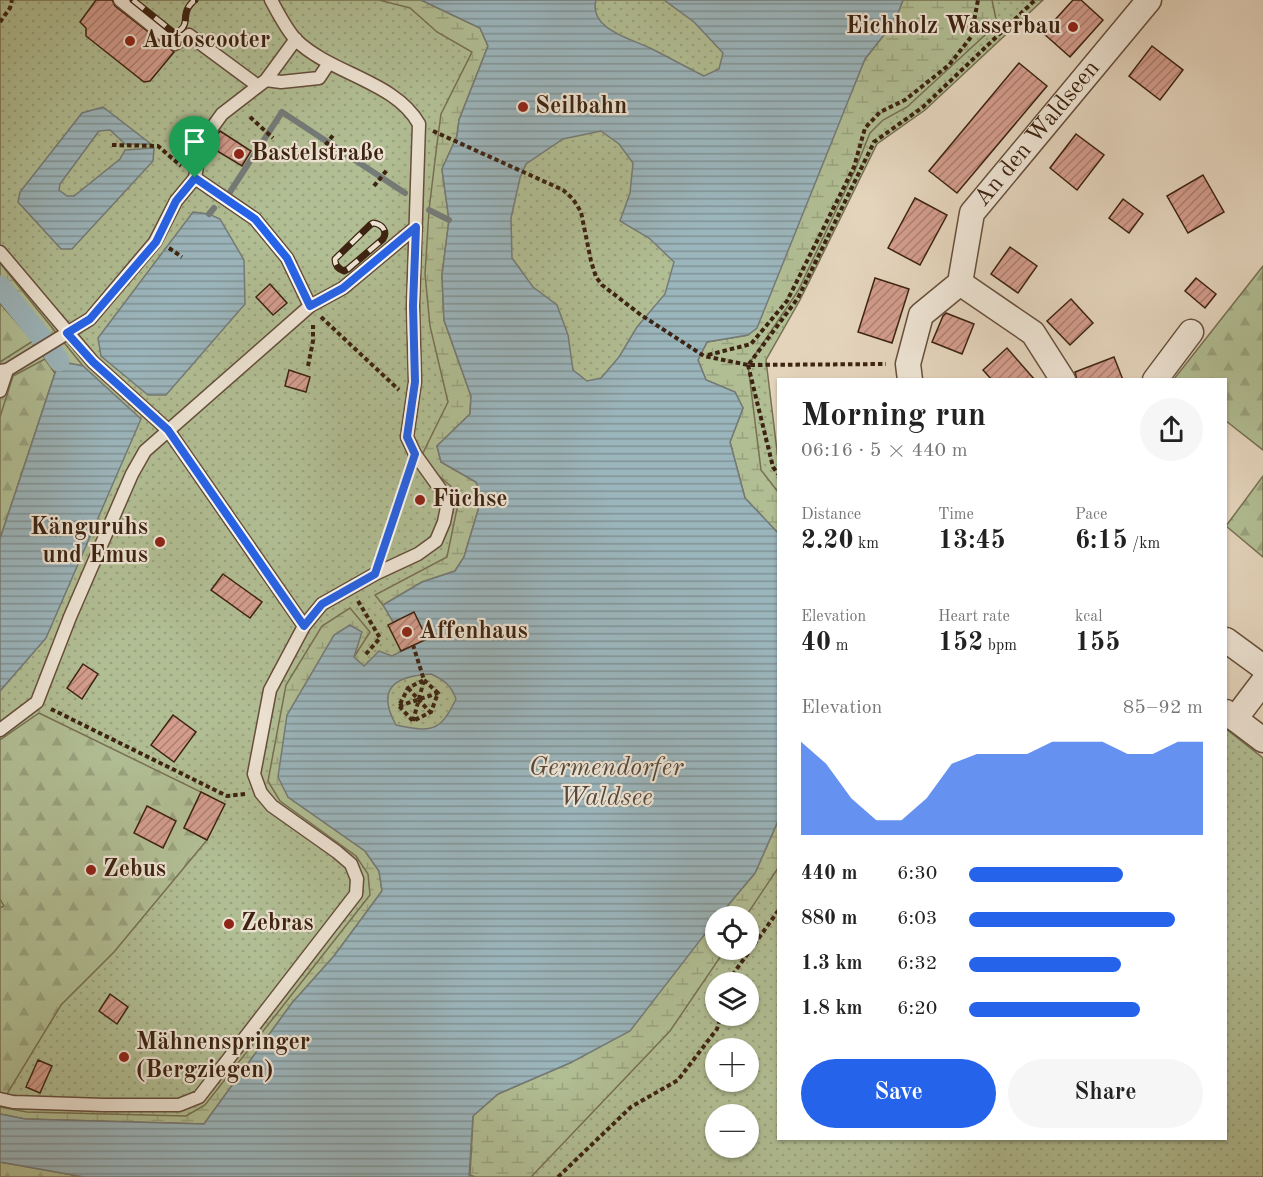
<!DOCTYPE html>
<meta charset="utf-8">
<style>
:root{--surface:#fff;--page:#f6f6f6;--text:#222;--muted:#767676;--accent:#2563eb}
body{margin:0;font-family:"Old Standard TT",serif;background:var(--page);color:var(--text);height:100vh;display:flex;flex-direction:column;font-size:22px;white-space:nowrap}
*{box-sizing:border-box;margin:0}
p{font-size:20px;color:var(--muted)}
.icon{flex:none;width:33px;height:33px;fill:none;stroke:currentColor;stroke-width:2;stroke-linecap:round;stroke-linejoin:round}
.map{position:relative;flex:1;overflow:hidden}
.sheet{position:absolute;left:777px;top:378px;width:450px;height:762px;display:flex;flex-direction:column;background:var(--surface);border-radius:0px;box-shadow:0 2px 4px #0004}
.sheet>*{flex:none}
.controls{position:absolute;left:705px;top:906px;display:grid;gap:12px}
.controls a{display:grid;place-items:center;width:54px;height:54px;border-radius:50%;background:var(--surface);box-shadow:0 2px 4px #0004;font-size:30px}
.pin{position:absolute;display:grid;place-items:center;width:51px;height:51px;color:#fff;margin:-62px -26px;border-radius:50% 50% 50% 0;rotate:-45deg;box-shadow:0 0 6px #0007}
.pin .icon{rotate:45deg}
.round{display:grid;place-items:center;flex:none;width:63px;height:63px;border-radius:32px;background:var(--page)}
.headline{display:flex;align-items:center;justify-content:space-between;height:102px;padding:0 24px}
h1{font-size:33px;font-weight:700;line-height:45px}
.stats{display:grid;grid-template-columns:repeat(3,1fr);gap:9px;height:102px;padding:6px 24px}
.stats div{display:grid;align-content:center}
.stats b{font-size:26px;font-weight:700}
.stats small{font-size:16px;font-weight:400}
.stats p{font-size:16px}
.chart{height:168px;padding:12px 24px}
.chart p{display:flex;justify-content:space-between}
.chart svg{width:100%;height:108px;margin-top:6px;fill:var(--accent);opacity:.7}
.button{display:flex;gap:12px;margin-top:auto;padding:12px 24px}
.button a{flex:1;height:69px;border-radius:36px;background:var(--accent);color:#fff;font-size:24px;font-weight:700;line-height:69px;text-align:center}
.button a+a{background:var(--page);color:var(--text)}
ul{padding:0 24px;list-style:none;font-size:20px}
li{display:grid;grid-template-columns:96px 72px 1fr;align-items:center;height:45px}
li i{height:15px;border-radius:8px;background:var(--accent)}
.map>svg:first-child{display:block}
.grass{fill:url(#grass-dots);stroke:#777052;stroke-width:1.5;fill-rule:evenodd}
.forest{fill:url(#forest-firs);stroke:#777052;stroke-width:1.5}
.wetland{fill:url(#wetland-marsh);stroke:#777052;stroke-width:1.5}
.water{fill:url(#water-rules);stroke:#757b78;stroke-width:1.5;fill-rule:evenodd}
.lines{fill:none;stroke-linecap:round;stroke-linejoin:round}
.stream{stroke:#757b78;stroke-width:6}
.canal{stroke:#9bb5bc;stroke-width:21}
.building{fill:url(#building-hatch);stroke:#3d2311;stroke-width:1.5}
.service-casing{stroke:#674f3c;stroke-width:15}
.minor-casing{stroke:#674f3c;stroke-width:27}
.path{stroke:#3d2311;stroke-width:4;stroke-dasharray:4.5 3;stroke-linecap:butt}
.service{stroke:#ede3d3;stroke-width:12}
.minor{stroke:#ede3d3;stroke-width:24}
.rail-casing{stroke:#3d2311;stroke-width:7}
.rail{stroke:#ede3d3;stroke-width:4.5;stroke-dasharray:14;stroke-linecap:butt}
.route-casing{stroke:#fff;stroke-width:12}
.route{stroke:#2563eb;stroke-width:8}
.poi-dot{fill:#8f2418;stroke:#ede3d3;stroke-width:2}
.labels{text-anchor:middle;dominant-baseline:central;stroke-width:4.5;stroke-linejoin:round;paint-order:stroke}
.poi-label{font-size:24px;font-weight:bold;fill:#3d2311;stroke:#ede3d3;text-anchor:start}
.street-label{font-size:24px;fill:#3d2311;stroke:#ede3d3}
.water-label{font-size:26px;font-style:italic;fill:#54483c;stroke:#ede3d3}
</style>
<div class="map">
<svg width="1263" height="1177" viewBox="0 0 1263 1177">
<defs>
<pattern id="grass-dots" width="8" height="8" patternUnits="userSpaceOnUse" patternTransform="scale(1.5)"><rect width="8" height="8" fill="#b1bd93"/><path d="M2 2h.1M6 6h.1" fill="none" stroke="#99a27e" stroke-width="1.8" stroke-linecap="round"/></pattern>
<pattern id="forest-firs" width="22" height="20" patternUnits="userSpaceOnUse" patternTransform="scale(1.5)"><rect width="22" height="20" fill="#b1bd93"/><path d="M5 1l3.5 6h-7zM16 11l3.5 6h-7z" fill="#99a27e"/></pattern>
<pattern id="wetland-marsh" width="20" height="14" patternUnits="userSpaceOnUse" patternTransform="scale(1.5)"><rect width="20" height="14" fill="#b1bd93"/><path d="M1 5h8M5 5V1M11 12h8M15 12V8" fill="none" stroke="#99a27e"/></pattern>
<pattern id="water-rules" width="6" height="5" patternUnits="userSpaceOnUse" patternTransform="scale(1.5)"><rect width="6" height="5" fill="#9bb5bc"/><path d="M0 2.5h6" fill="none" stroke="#809397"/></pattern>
<pattern id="building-hatch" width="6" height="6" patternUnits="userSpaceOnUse" patternTransform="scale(1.5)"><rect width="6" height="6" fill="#d39c8c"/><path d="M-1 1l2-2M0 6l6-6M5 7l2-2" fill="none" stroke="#ac7f71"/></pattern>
</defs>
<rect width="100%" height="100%" fill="#e4d4bc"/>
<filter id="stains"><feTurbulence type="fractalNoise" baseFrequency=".00333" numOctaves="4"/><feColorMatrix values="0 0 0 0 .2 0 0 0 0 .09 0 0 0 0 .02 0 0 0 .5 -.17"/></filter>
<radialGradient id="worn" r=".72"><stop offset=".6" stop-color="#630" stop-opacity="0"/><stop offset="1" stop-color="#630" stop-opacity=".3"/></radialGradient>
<path class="grass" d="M0,0H1043L925,110L877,144L800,300L766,360L778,459V1138H1226V729L1263,758V1177H0ZM716,916H748V950H716ZM716,982H748V1016H716ZM716,1048H748V1082H716ZM716,1114H748V1148H716Z"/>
<path class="forest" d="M1263,266V450L1226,421V380L1174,379Z
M0,303L33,341L0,362Z
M45,359L55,373L0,539V417L13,376Z
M1263,476V557L1226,526Z
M39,713L201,792L184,828L207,840L114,952L61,1005L7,1094L0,1093V908L4,906L0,899V740Z
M0,1162L84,1177H0Z"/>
<path class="wetland" d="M379,0H421L480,28L488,46L459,120L457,136L442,169L449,220L442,275L444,320L471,396L470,414L437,446L441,462L476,482L482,497L464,557L455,571L422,582L383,605L375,595L447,557L460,494L439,476L422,455L448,402L430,326L425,274L429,210L437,144L441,114L472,52L437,32L410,8Z
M903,0H992L997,24L907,107L883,120L870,133L855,170L798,291L748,365L761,470L778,492V533L745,498L730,442L743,408L735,392L706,380L698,360L707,342L748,335L865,59L895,21Z
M0,263L83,366L59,362L55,373L33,341L0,303Z
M350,608L370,632L354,657L288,797L365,851L379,871L382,891L334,956L292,1003L204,1124L25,1119L0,1114V1107L27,1112L186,1116L205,1105L370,895L368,874L356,856L280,801L268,781L286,685L322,626Z
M778,821V868L746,916H719L755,873Z
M715,921L716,950H725L670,1031L531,1177H475L470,1175L473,1116L498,1094L572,1062L705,934Z"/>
<path class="water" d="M421,0H596C588,29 632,39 650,48C668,57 686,67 704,76L719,69L723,53L694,22L664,0H903L895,21L865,59L757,328L748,335L707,342L698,360L706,380L735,392L743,408L730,442L745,498L778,533V821L755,873L719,916H716L715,921L630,1031L572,1062L498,1094L473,1116L469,1177H84L0,1162V1114L25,1119L204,1124L292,1003L334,956L382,891L379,871L365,851L288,797L278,777L287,715L334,635L350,625L362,632L354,657L364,666L379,651L392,656L427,639L414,613L393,622L383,605L422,582L455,571L464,557L482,497L476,482L441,462L437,446L470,414L471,396L444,320L442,275L449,220L442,169L457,136L459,120L488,46L480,28ZM601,131L619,144L633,163L630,193L620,221L649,238L674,262L665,294L637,327L619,357L601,378L587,381L573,370L568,335L557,305L533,287L512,258L511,218L520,178L526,164L563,139ZM431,674C444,680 451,685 456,699C440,733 431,732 396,725C376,689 394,676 431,674Z
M103,107L151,144H125L110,130L99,131L60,184L59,190L67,196H74L120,159L125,150L154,148L153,161L72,249H61L18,202L20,192L82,113Z
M193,212L209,214L220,219L244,260L245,304L166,395H148L101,356L98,338Z
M59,361L83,366L141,419L46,638L0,691V539Z"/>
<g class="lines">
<path class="stream" d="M230,192L282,112L405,193
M429,210L449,220
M209,214L214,208"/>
<path class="canal" d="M0,286L41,337
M53,352L59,361"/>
</g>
<path class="building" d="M96,0H112L115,6L174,52L150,81L144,82L86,36V28L80,22Z
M1073,0H1081L1103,20L1070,57L1043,33Z
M1152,46L1183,70L1160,100L1129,76Z
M1019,63L1047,86L957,193L929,171Z
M220,131L251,151L242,166L209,146Z
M1076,134L1104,155L1077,190L1050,168Z
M1203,175L1224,212L1188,233L1167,196Z
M915,198L947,215L920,265L888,248Z
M1123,199L1143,214L1129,233L1109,218Z
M1010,247L1037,266L1018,293L991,274Z
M875,278L909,289L892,343L858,332Z
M1196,278L1216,294L1205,308L1185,291Z
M270,284L287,303L273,315L256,297Z
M1071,299L1093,323L1070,345L1047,321Z
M946,313L974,324L962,354L932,342L943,316Z
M1007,348L1035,380H992L983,370Z
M1114,357L1123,380H1077L1075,372Z
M289,370L310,377L306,392L285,386Z
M223,574L262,602L250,618L211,590Z
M414,612L427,639L401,651L388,625Z
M83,664L98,674L82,699L67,688Z
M173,715L196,732L174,762L151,745Z
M201,792L225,804L207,840L184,828Z
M147,806L176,821L163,848L134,833Z
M110,994L128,1007L117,1024L99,1011Z
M38,1060L52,1066L40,1093L26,1087Z"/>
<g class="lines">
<defs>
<path id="service" d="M120,0L175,44L189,35L258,86
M296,39L266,80L222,114L201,143L195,178L255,219L287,258L310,306
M266,80L281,82L319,78L329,63
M0,252L93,362L168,430L304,626
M7,370L90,319L155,242L176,201L195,178
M0,371L7,370L0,391
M0,730L37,702L70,617L132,474L145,451L310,306L343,288L416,227
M0,1099L13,1102L104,1105H179L199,1097L356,894L357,879L351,864L337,852L272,806L261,793L254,774L270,690L304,626L322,604L375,574L418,554L436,541L444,522L447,507L443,493L415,454L407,437L415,382L413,306L419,124C395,81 331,74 296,40C286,29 278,13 271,0"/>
<g id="minor">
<path d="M960,283L1033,333L1063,380"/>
<path id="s1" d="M910,380L908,364L921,315L960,283L972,213L1149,0"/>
<path d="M1155,380L1191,332"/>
<path d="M1226,640L1263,667"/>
<path d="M1226,712L1263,740"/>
<path d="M1235,719L1263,682"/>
</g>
</defs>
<use href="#service" class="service-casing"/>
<use href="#minor" class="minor-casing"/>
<path class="path" d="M0,22L10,8L12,0
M250,117L273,138
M433,131L563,190L573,199L581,212L591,261L596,277L602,285L641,315L704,356L748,365L886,364
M112,145L158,146L181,166
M321,151L334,134
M374,186L387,170
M169,248L182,257
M321,317L399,390
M708,355L751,344L787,301L854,167L865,128L880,112L905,100L949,65L971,37L978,0
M749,364L798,298L874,142L923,107L1035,0
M748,365L773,467L778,474
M308,366L313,341V325
M382,553L409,472
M358,601L380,638L365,655
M424,680L438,693L431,712L413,721L399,706L408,688Z
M408,688L430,712
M399,706L438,693
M51,709L227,796L245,794
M413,721L424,680L413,645
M730,982L731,977L778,911
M558,1177L631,1107L678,1080L717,1029L721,1016"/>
<use href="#service" class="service"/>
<use href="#minor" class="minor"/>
<defs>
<path id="rail" d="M133,0L174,33C191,27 182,18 188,8C188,7 194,0 195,0
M373,223C382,224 388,231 383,239L348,269L344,271C338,269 335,265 335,259L370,225Z"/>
</defs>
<use href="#rail" class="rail-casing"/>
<use href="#rail" class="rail"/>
</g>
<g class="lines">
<defs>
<path id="route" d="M195,178L255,219L287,258L310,306L343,288L416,227L413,306L415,382L407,437L415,454L375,574L322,604L304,626L168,430L93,362L67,333L90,319L156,242L176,201Z"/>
</defs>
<use href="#route" class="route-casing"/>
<use href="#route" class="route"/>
</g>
<g class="poi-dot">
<circle cx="1073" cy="27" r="6"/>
<circle cx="130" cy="41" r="6"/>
<circle cx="523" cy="107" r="6"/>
<circle cx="239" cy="154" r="6"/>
<circle cx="420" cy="500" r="6"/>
<circle cx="160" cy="542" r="6"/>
<circle cx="407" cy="632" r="6"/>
<circle cx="91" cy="870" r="6"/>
<circle cx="229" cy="924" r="6"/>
<circle cx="124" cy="1057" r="6"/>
</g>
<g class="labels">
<g class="poi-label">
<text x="1061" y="27" text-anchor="end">Eichholz Wasserbau</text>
<text x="142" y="41">Autoscooter</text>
<text x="535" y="107">Seilbahn</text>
<text x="251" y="154">Bastelstraße</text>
<text x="432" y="500">Füchse</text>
<text x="148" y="528" text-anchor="end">Känguruhs<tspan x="148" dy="28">und Emus</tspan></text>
<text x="419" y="632">Affenhaus</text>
<text x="103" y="870">Zebus</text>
<text x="241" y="924">Zebras</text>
<text x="136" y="1043">Mähnenspringer<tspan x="136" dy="28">(Bergziegen)</tspan></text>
</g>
<g class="street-label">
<text stroke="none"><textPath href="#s1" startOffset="291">An den Waldseen</textPath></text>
</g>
<g class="water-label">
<text x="606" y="768">Germendorfer<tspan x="606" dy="30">Waldsee</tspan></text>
</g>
</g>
<rect width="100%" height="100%" filter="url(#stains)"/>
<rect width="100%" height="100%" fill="url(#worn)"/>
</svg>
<div class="controls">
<a><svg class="icon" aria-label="locate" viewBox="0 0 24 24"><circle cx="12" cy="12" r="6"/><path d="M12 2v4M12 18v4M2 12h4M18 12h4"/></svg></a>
<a><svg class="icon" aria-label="layers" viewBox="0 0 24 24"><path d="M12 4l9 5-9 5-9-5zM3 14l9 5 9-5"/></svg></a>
<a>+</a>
<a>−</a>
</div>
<div class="pin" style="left:195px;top:178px;background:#1e9e55"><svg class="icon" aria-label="arrive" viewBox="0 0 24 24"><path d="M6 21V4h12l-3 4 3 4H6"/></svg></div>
<section class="sheet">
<div class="headline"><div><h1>Morning run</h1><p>06:16 · 5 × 440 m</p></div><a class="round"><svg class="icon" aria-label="share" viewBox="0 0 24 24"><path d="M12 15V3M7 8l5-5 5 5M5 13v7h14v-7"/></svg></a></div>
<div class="stats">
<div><p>Distance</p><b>2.20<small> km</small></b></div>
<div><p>Time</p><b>13:45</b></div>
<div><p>Pace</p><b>6:15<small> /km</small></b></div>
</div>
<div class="stats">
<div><p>Elevation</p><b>40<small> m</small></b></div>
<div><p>Heart rate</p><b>152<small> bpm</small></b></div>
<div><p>kcal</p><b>155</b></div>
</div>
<div class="chart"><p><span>Elevation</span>85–92 m</p>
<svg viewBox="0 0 160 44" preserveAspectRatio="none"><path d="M0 44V6L10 15L20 29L30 38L40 38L50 29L60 15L70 11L80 11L90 11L100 6L110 6L120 6L130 11L140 11L150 6L160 6V44z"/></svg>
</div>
<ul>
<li><b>440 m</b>6:30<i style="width:66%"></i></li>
<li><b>880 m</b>6:03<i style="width:88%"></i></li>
<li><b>1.3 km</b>6:32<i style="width:65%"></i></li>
<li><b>1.8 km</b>6:20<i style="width:73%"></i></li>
</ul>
<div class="button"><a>Save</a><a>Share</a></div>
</section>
</div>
